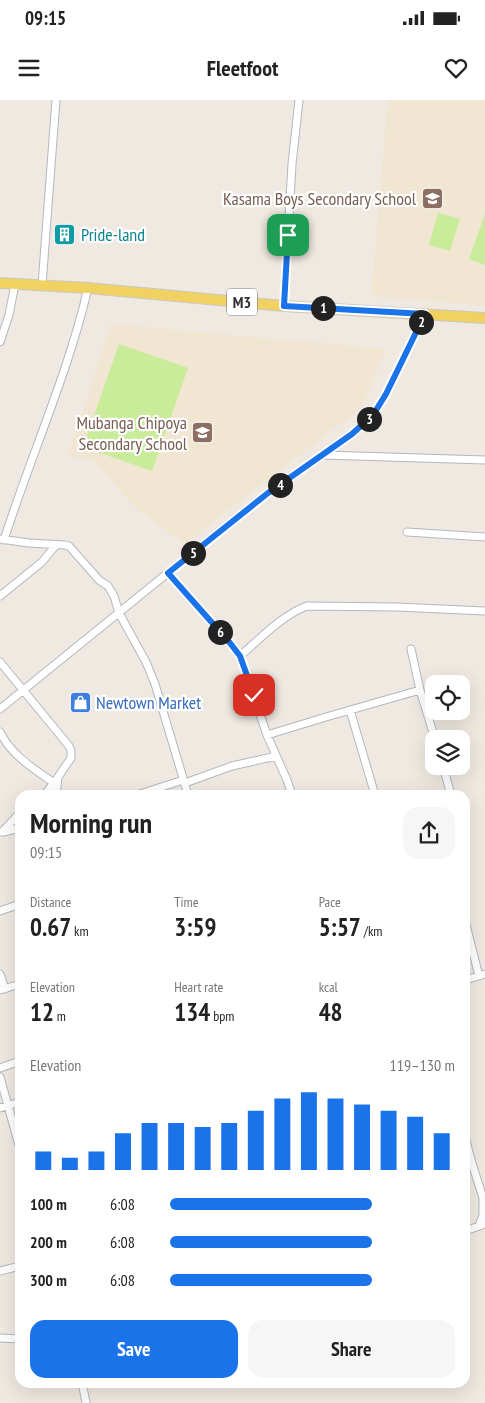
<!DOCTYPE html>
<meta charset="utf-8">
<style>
:root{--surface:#fff;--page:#f6f6f6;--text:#222;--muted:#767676;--accent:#1a73e8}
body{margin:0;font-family:"PT Sans Narrow",sans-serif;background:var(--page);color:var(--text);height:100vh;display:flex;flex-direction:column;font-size:19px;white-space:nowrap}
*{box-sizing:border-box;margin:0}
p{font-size:16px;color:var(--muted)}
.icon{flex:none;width:28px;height:28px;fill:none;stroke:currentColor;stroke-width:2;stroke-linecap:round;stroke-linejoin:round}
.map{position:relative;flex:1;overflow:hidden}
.drawer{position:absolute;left:15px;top:690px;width:455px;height:598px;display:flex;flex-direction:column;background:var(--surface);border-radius:15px;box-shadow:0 5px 20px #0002}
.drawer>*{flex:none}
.buttons{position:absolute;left:425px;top:575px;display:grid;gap:10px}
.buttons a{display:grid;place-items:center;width:45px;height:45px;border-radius:10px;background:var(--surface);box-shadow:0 5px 20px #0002;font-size:25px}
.pin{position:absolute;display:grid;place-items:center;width:42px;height:42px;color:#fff;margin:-21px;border-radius:10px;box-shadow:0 2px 8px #0006}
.km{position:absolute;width:25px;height:25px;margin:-12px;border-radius:50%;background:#222;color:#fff;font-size:14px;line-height:25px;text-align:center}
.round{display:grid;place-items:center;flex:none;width:52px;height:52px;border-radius:15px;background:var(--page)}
.headline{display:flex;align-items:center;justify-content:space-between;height:85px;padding:0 15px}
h1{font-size:28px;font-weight:800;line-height:38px}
.metrics{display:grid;grid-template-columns:repeat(3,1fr);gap:8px;height:85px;padding:5px 15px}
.metrics div{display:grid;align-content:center}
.metrics b{font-size:25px;font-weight:800}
.metrics small{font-size:14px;font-weight:400}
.metrics p{font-size:14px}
.chart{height:140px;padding:10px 15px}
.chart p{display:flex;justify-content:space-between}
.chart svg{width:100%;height:90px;margin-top:5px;stroke:var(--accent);stroke-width:6}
.cta{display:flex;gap:10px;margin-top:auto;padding:10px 15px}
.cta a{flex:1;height:58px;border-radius:15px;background:var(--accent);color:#fff;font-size:20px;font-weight:800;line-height:58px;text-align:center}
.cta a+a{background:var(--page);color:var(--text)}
ul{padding:0 15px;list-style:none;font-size:16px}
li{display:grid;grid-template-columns:80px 60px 1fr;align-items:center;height:38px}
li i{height:12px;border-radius:6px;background:var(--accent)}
.status{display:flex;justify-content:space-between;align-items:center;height:35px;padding:0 25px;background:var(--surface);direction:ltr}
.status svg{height:14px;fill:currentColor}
header{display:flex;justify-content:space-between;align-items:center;height:65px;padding:0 15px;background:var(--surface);font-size:22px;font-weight:800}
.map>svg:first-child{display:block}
.education{fill:#f0e6d1}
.pitch{fill:#c9ec9a}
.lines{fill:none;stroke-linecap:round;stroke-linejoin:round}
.street-casing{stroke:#b4b7c1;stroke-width:9}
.primary-casing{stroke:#c9c9c9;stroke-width:12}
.street{stroke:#fff;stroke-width:7}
.primary{stroke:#f2d163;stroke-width:10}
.route-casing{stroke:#fff;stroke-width:10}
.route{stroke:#1a73e8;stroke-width:6}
.labels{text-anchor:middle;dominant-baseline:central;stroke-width:4.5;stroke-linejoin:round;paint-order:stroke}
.shield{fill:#fff;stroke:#6d6d6d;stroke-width:1}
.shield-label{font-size:16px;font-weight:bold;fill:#2e2e2e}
.education-label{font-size:18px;fill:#785e54;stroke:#fff;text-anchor:end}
.culture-label{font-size:18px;fill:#0d838f;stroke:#fff;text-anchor:start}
.shop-label{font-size:18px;fill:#366cbe;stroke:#fff;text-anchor:start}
</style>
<div class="status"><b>09:15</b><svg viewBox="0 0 49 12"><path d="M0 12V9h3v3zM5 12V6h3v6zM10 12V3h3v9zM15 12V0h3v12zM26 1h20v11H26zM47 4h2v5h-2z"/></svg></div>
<header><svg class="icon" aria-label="menu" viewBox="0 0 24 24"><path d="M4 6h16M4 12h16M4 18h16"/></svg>Fleetfoot<svg class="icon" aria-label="heart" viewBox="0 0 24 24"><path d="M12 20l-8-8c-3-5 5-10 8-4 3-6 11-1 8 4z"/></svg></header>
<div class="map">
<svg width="485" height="1303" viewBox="0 0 485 1303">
<rect width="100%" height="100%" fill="#efe9e1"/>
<path class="education" d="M388,0H485V206L371,196Z
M111,224L386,249L362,307L184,444L136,408L92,360L68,356Z"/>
<path class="pitch" d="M438,113L460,119L450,151L429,145Z
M485,114V165L469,159Z
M119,244L188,268L152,371L83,347Z"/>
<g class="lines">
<defs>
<path id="street" d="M42,185L56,0
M284,206L292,64L299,0
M0,242L9,215L15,184
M323,355L485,360
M407,432L485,437
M0,439L29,443L65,445L69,446L99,480L108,486L114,496L119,513L146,562L155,584L188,695
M4,440C31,355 68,274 88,188
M168,473L230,543L240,556L267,635L287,680L292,695
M0,496L42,462L56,445
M411,549L420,590L435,639
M240,556C260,539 282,515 307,506L397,507L485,511
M0,562L69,646L71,651V658L54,683L44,695
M0,609L217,433L268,393L352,334L373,315L386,294L425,214
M350,610L375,695
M0,632C11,655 34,669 54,683
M267,635L326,617L420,590
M443,666L451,695
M185,683L232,666L276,656
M56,695L58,678
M137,695L183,680
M2,732L20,713
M3,732L20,728
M0,811L20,804
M465,821L479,876
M0,874L5,889
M465,880L485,874
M0,890L20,884
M0,968L20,961
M0,977L20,1049
M0,1008L20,1002
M465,1037L471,1060L483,1098V1115L479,1126
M465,1131L485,1124
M0,1171L20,1166
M0,1238L20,1239
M82,1282L86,1303"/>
<path id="primary" d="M0,183L88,188L284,206L485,218"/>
</defs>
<use href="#street" class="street-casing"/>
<use href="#primary" class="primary-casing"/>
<use href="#street" class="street"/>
<use href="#primary" class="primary"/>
</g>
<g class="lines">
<defs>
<path id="route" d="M254,595L240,556L230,543L168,473L268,393L352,334L373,315L386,294L425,214L284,206L288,135"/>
</defs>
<use href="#route" class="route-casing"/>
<use href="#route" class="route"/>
</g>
<defs>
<symbol id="school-square" viewBox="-11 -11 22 22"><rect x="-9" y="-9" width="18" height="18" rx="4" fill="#8d6e63" stroke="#fff"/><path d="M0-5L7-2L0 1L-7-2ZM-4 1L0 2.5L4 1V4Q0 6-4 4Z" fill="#fff"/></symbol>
<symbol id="building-square" viewBox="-11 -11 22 22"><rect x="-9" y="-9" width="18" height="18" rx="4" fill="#0f9aa8" stroke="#fff"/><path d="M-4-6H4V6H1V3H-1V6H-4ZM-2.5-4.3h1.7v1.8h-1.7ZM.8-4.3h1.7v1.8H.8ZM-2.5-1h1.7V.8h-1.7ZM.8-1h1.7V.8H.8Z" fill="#fff"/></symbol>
<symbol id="shop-square" viewBox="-11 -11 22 22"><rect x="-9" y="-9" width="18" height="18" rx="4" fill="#3f7fe0" stroke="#fff"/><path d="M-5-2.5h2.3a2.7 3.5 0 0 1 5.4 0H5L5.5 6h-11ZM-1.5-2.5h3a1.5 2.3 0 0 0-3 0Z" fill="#fff"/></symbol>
</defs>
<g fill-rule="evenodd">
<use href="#school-square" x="420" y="86" width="25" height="25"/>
<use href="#building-square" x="52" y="122" width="25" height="25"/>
<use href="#school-square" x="190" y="320" width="25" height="25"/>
<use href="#shop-square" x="68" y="590" width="25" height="25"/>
</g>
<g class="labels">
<rect class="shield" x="227" y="188.5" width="30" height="27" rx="4"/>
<g class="shield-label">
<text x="242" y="202">M3</text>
</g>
<g class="education-label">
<text x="416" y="98">Kasama Boys Secondary School</text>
<text x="187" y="322">Mubanga Chipoya<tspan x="187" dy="21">Secondary School</tspan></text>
</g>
<g class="culture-label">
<text x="81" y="134">Pride-land</text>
</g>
<g class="shop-label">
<text x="96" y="602">Newtown Market</text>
</g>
</g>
</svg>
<div class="buttons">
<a><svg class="icon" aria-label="locate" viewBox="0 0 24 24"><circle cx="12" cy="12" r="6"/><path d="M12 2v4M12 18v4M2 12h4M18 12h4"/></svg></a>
<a><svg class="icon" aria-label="layers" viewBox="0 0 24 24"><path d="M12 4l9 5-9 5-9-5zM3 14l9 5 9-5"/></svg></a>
</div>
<div class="pin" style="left:288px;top:135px;background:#1e9e55"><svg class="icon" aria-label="arrive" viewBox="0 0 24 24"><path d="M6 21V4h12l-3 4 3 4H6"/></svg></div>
<div class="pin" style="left:254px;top:595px;background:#d93025"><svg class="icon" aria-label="check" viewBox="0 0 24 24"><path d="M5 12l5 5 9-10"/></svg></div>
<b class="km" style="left:323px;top:208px">1</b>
<b class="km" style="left:421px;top:222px">2</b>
<b class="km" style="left:369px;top:319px">3</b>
<b class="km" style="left:280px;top:385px">4</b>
<b class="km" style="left:193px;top:453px">5</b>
<b class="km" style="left:220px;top:532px">6</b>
<section class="drawer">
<div class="headline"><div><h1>Morning run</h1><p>09:15</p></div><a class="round"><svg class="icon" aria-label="share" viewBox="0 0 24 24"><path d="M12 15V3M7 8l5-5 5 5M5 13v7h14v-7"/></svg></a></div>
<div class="metrics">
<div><p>Distance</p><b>0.67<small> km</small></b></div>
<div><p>Time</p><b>3:59</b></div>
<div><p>Pace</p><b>5:57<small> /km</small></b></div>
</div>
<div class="metrics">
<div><p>Elevation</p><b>12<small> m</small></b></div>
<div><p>Heart rate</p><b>134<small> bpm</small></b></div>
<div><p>kcal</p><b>48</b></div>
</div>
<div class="chart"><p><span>Elevation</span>119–130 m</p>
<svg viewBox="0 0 160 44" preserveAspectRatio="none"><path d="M5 44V35M15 44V38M25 44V35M35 44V26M45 44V21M55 44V21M65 44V23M75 44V21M85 44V15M95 44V9M105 44V6M115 44V9M125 44V12M135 44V15M145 44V18M155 44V26"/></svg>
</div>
<ul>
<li><b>100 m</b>6:08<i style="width:71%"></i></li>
<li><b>200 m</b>6:08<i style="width:71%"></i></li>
<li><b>300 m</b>6:08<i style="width:71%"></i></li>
</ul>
<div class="cta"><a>Save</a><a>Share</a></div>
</section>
</div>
